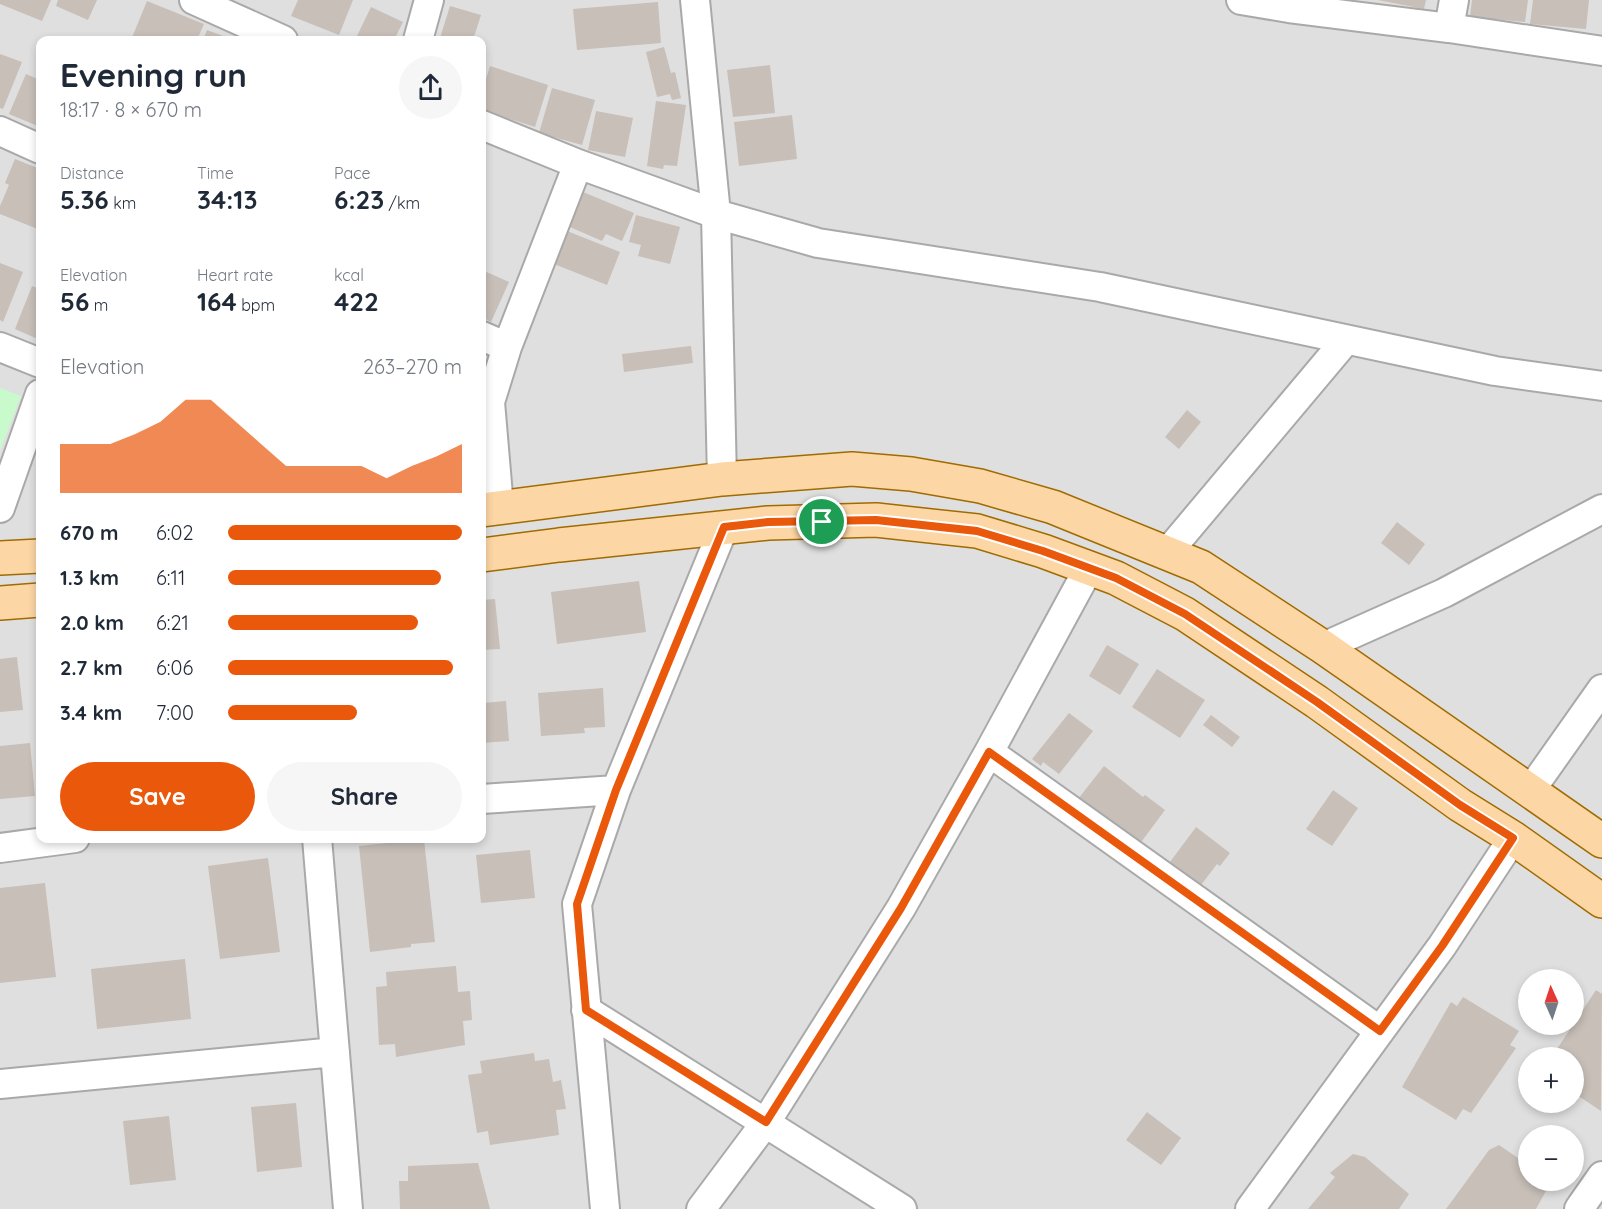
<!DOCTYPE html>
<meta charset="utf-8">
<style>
:root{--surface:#fff;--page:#f6f6f7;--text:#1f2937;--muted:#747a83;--accent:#ea580c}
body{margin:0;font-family:Quicksand,sans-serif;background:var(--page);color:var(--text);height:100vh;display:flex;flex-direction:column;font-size:22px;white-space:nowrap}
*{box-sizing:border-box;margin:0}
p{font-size:20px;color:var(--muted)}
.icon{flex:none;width:33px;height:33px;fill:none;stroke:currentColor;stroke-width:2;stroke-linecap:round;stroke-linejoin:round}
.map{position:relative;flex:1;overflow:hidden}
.panel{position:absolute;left:36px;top:36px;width:450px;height:807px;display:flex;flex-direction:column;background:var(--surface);border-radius:12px;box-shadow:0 3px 9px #0003}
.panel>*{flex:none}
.needle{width:39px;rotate:357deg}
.buttons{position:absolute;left:1518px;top:969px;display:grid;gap:12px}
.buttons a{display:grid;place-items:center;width:66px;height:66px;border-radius:50%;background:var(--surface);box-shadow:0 3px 9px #0003;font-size:30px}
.pin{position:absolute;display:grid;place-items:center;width:51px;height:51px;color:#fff;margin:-26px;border:3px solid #fff;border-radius:50%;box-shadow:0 2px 6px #0007}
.round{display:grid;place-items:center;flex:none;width:63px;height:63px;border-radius:32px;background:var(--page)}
.head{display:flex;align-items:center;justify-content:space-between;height:102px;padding:0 24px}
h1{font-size:33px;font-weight:800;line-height:45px}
.figures{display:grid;grid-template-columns:repeat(3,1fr);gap:9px;height:102px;padding:6px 24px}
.figures div{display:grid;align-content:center}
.figures b{font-size:26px;font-weight:800}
.figures small{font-size:16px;font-weight:400}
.figures p{font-size:16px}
.chart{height:168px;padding:12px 24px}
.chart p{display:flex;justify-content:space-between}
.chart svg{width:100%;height:108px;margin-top:6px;fill:var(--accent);opacity:.7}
.primary-button{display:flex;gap:12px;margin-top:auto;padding:12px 24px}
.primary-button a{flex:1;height:69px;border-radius:36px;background:var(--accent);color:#fff;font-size:24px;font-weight:800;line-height:69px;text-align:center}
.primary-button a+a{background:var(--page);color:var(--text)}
ul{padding:0 24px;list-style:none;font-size:20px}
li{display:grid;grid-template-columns:96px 72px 1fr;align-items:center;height:45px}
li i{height:15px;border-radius:8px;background:var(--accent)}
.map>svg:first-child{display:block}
.residential{fill:#e0dfdf;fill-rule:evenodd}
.park{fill:#c8facc}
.building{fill:#c7bfb8}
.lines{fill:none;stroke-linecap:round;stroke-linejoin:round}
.street-casing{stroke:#a9a9a9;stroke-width:32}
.primary-casing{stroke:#a06b00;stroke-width:36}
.street{stroke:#fff;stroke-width:28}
.primary{stroke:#fcd6a4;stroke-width:33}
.route-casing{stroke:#fff;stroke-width:12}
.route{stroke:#ea580c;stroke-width:8}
</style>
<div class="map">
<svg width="1602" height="1209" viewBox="0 0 1602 1209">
<rect width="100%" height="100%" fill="#f2efe9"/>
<path class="residential" d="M0,0H1602V1209H0ZM40,40H482V838H40ZM1528,980H1574V1024H1528ZM1528,1058H1574V1102H1528ZM1528,1136H1574V1180H1528Z"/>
<path class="park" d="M0,388L21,396L0,451Z"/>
<path class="building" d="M0,0H51L42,21L0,4Z
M58,0H97L88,20L56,6Z
M298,0H353L339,35L291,16Z
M1378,0H1426L1424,9Z
M1472,0H1528L1525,22L1470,17Z
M1533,0H1589L1586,29L1530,24Z
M147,1L204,24L197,40H131Z
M658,2L661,43L577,50L573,9Z
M450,6L481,15L473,40H449L440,38Z
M371,7L403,22L394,40H355Z
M207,30L234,40H203Z
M664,47L671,73L675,72L681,98L672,100L670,94L657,97L646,52Z
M0,54L22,62L3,109L0,108Z
M770,65L775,113L733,117L727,70Z
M490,66L548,85L535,127L482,110V92Z
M26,74L40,80V127L9,114Z
M552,88L595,100L582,145L539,133Z
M656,101L686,105L677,166L664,165L663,169L647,166Z
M596,111L633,118L625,157L588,150Z
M792,115L797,159L739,166L734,122Z
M15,159L40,169V230L0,214V206L9,185L5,183Z
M578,190L634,213L622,241L606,234L602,241L563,224Z
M636,215L680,227L670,264L638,256L641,245L629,242Z
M562,229L620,252L607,285L549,262Z
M0,263L23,272L3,322L0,320Z
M482,270L509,282L491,322L482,317Z
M32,286L40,289V340L15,329Z
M691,346L693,363L624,372L622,354Z
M1187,410L1201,422L1179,449L1165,437Z
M1397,522L1425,544L1409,565L1381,543Z
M639,581L646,632L557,644L551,592Z
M495,599L500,649L482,650V600Z
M1107,645L1139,664L1120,695L1089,676Z
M17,657L23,710L0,712V659Z
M1157,669L1205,700L1180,738L1132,707Z
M603,688L605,727L584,728L585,733L541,736L538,693Z
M506,701L509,741L482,743V703Z
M1069,713L1093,731L1059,774L1043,762L1041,766L1032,759Z
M1211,715L1240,737L1232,747L1203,725Z
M30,743L35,796L0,799V746Z
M1104,766L1143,797L1145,795L1165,810L1139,845L1078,799Z
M1333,790L1358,808L1332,846L1306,829Z
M1196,827L1230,853L1220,866L1217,864L1201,885L1170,862Z
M424,839L435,942L411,944V947L370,952L359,846Z
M530,850L535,898L481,903L476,855Z
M268,858L280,952L220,959L208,866Z
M45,883L56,977L0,983V888Z
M185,959L191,1019L97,1029L91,969Z
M456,966L458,992L470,991L472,1020L463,1021L465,1045L396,1057L395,1044L379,1045L376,987L387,986L386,972Z
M1596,990L1602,994L1601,1111L1574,1093V1058H1551Z
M1463,997L1519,1031L1510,1045L1516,1048L1471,1113L1463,1109L1456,1120L1402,1087L1451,1002L1457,1006Z
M534,1053L535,1061L549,1059L553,1082L561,1080L566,1109L556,1110L559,1135L490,1145L488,1131L477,1133L468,1075L482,1073L480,1061Z
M296,1103L302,1167L257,1172L251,1107Z
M1147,1112L1181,1138L1161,1165L1126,1140Z
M169,1116L176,1180L130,1185L123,1121Z
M1499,1145L1528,1165V1180H1552L1536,1209H1446L1489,1150Z
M1353,1154L1365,1157L1409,1194L1399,1209H1308L1335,1177L1330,1173Z
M478,1163L490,1209H400L399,1181H408V1166Z"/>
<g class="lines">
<defs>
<path id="street" d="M194,0L283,40
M695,0L716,214L722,479
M1241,0L1289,8
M1291,0L1289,8L1449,28
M1454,0L1449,28L1602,51
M418,40L429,0
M482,125L578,164
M0,131L40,149
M482,336L507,347L490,402L499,507
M0,347L40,363
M507,347L578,164L716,214L818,243L1100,287L1495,371L1602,386
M0,508L40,394
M1167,553L1346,340
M1323,647L1444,593L1602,509
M989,752L1380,1031
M1530,791L1602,689
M482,799L616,790
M317,838L348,1209
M0,848L75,838
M586,1010L902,1209
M0,1084L335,1052
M605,1209L577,904L616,790L724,527
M701,1209L766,1122L901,908L989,752L1089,568
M1250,1209L1442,946L1513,838
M1579,1209L1602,1176"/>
<path id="primary" d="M482,510L722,479L852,469L911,474L980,486L1053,507L1201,567L1323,647L1602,841
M482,555L559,545L768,523L876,520L977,531L1043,551L1116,578L1185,614L1317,702L1460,805L1513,838L1602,901
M0,558L40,556
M0,603L40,600"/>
</defs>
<use href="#street" class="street-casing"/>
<use href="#primary" class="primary-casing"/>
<use href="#street" class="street"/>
<use href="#primary" class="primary"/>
</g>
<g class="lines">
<defs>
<path id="route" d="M876,520L977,531L1043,551L1116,578L1185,614L1317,702L1460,805L1513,838L1442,946L1380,1031L989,752L901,908L766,1122L586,1010L577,904L616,790L724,527L768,522Z"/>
</defs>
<use href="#route" class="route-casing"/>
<use href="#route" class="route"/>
</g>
</svg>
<div class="buttons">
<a><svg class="needle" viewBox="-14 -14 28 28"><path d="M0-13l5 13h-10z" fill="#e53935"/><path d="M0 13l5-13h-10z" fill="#747a83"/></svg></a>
<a>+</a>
<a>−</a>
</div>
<div class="pin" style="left:822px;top:522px;background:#1e9e55"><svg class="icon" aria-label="arrive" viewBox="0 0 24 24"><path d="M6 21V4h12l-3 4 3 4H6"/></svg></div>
<section class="panel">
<div class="head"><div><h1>Evening run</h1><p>18:17 · 8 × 670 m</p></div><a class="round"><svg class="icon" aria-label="share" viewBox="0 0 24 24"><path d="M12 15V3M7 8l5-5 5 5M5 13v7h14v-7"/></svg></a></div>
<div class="figures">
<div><p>Distance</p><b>5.36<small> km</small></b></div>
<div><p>Time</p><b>34:13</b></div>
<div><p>Pace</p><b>6:23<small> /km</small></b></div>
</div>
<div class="figures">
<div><p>Elevation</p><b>56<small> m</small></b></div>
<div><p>Heart rate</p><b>164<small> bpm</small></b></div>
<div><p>kcal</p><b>422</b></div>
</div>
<div class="chart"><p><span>Elevation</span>263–270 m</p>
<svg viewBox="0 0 160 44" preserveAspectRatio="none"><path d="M0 44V24L10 24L20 24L30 20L40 15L50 6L60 6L70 15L80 24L90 33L100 33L110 33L120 33L130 38L140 33L150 29L160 24V44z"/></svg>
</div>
<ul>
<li><b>670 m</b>6:02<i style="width:100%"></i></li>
<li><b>1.3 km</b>6:11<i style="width:91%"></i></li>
<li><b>2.0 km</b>6:21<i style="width:81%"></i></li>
<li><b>2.7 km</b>6:06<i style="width:96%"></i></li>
<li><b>3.4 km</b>7:00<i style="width:55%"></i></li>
</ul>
<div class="primary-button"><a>Save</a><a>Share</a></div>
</section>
</div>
